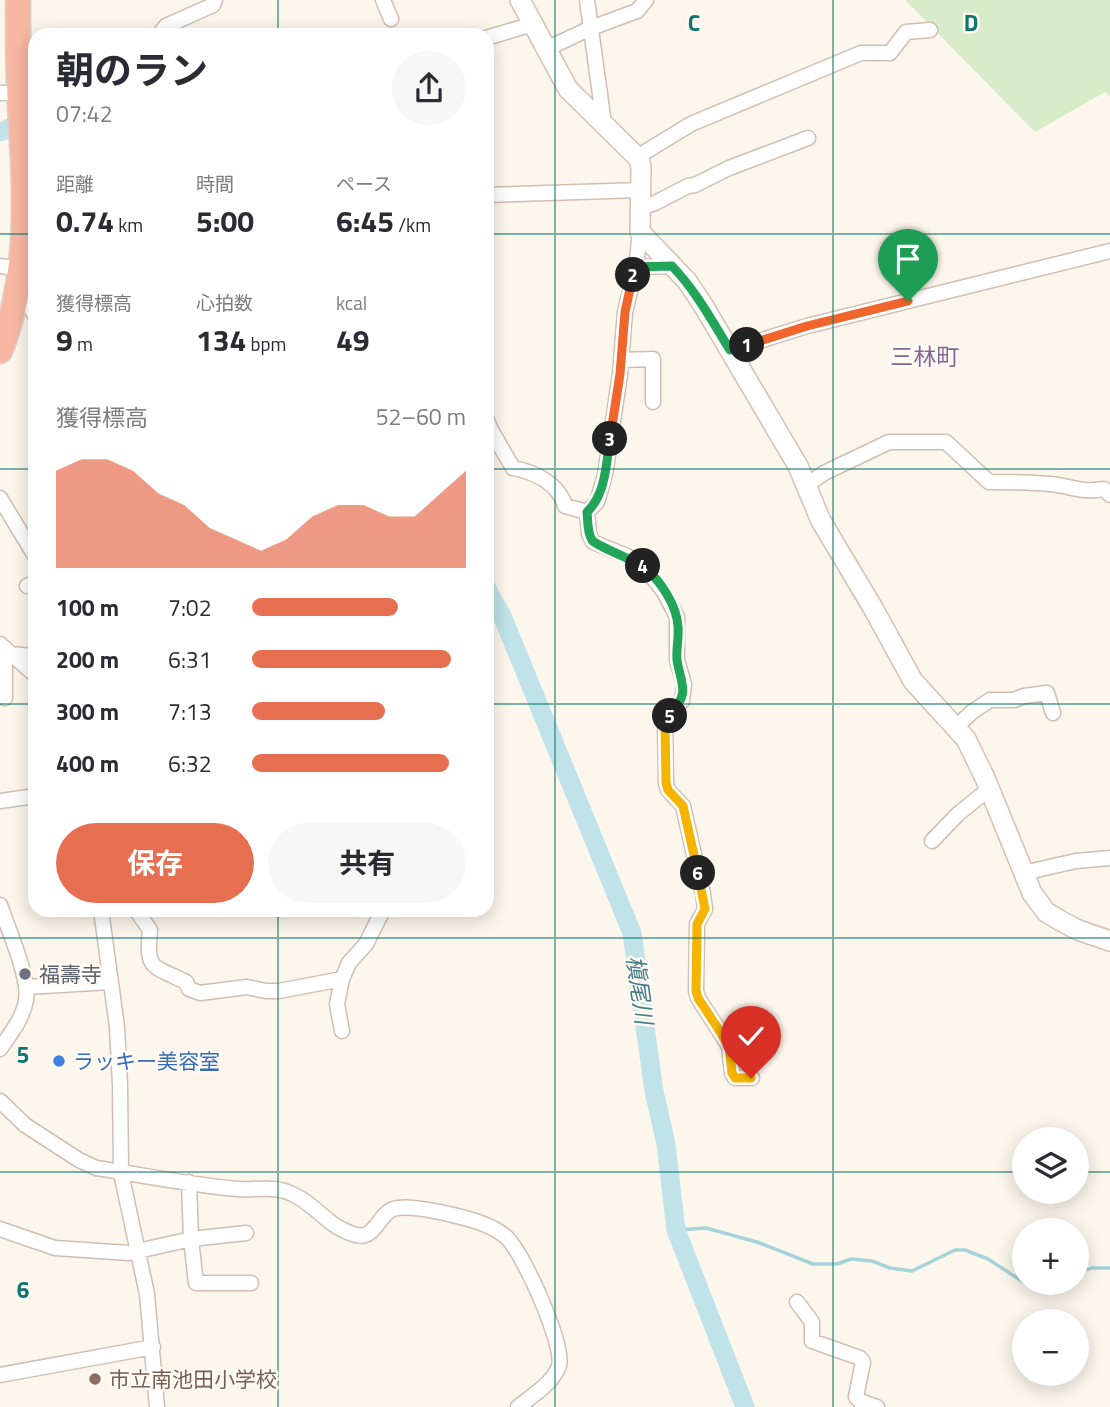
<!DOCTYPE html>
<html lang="ja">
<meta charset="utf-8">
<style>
:root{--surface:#fff;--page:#f7f7f7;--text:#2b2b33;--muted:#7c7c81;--accent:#e76f51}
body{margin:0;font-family:"Titillium Web","Noto Sans JP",sans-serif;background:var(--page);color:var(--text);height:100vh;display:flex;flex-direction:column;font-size:26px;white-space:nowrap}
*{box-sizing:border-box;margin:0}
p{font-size:23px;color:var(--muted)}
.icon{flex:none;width:38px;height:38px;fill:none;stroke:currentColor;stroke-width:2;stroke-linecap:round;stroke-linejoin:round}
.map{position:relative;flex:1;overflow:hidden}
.details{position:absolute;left:28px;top:28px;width:466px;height:889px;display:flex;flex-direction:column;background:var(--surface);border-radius:21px;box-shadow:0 4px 18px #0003}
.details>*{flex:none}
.buttons{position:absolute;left:1012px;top:1127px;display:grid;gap:14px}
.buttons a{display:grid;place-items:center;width:77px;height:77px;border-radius:50%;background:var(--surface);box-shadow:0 4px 18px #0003;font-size:35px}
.pin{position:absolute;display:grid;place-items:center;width:60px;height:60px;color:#fff;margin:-72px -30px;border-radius:50% 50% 50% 0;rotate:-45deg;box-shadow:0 0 7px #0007}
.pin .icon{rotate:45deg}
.km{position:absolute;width:35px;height:35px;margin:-18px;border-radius:50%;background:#222;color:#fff;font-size:19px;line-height:35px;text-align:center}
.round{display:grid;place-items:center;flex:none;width:74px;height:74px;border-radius:37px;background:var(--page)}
.headline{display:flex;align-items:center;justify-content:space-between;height:119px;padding:0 28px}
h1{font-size:38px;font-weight:700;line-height:52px}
.figures{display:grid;grid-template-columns:repeat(3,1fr);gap:10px;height:119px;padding:7px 28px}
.figures div{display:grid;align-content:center}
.figures b{font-size:30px;font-weight:700}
.figures small{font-size:19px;font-weight:400}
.figures p{font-size:19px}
.chart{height:196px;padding:14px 28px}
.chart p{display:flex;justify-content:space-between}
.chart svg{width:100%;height:126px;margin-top:7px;fill:var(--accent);opacity:.7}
.primary-button{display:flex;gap:14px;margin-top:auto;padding:14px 28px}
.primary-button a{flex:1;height:80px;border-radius:42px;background:var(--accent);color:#fff;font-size:28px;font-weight:700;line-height:80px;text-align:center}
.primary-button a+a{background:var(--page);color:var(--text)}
ul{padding:0 28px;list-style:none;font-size:23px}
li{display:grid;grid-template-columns:112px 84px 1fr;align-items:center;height:52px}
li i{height:18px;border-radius:9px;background:var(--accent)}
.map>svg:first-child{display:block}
.green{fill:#d8ecc9}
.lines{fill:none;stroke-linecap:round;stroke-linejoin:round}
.stream{stroke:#a5d3da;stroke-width:3.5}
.river{stroke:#bfe3e8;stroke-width:19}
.street-casing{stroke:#d1beb0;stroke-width:17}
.secondary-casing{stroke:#d6c0b0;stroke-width:22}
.highway-casing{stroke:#dad1cd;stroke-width:27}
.street{stroke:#fff;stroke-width:14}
.secondary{stroke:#fff;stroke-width:19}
.highway{stroke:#f7b7a3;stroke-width:24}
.split-1-casing{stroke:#fff;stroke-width:14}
.split-2-casing{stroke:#fff;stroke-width:14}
.split-3-casing{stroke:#fff;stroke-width:14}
.split-4-casing{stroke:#fff;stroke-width:14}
.split-5-casing{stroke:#fff;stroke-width:14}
.split-6-casing{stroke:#fff;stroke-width:14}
.split-7-casing{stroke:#fff;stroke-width:14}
.split-8-casing{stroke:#fff;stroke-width:14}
.split-1{stroke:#f0652b;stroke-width:9}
.split-2{stroke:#22a559;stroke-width:9}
.split-3{stroke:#f0652b;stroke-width:9}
.split-4{stroke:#22a559;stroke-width:9}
.split-5{stroke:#22a559;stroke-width:9}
.split-6{stroke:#f5b400;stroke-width:9}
.split-7{stroke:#f5b400;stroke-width:9}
.split-8{stroke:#f5b400;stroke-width:9}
.grid{fill:none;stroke:#0f766e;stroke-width:2;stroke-opacity:0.55}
.worship-dot{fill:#6b7280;stroke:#fffaf3;stroke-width:2.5}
.shop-dot{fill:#3f7fe0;stroke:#fffaf3;stroke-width:2.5}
.education-dot{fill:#8d6e63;stroke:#fffaf3;stroke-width:2.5}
.labels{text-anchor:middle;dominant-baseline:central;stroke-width:5;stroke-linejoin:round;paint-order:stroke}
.worship-label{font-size:21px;fill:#5b616d;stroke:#fffaf3;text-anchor:start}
.shop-label{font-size:21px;fill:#366cbe;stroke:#fffaf3;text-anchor:start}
.education-label{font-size:21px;fill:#785e54;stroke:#fffaf3;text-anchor:start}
.neighbourhood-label{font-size:23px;fill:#846695;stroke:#fffaf3}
.water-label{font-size:23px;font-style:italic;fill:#437c86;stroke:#fffaf3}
.grid-label{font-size:23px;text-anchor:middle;font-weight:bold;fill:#0f766e;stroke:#fffaf3;stroke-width:5;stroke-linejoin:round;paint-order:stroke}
</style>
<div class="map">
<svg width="1110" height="1407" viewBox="0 0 1110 1407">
<rect width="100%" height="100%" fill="#fdf6ec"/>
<path class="green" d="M905,0H1110V97L1105,92L1035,132Z"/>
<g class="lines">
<path class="stream" d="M676,1230L706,1228L757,1242L813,1264H837L851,1259L872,1261L890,1268L912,1271L955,1250H965L988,1259L1031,1287L1047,1288L1059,1283
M1076,1274L1091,1268H1110"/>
<path class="river" d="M0,132L35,117
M486,587L503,618L632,933L654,1091L666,1144L676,1230L745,1407"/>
<defs>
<path id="street" d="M383,0L391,19
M587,0L604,124
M159,35L166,26L213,5L215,0
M486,38L533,24
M546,49L591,28L637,11L646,0
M0,93H20L35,85
M637,157L691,124L861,53H890L906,32L930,30
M486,195L641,190
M641,208L655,203L688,186L695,185L729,168L808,138
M0,266L21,269
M636,267L672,266
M18,294L25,297L35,316
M730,350L807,326L1110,251
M621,360L653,359V402
M486,418L491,430L513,468C535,472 559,484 565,506L587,512
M807,485L824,473L889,442H946L989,482C1009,482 1029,482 1050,484C1072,486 1080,493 1104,489L1110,495
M0,498L35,556
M587,512L589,534L593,542L627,556L645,568L664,592L677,617V660L684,684L682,701L667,719L665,725L666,783L668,790L683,806L703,894L705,909L697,924L696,991L698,998L729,1046L732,1073L735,1078H752
M587,512L597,502L605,475L620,374L625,312L636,267L640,232
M27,586L35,582
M0,644L35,675
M8,654L35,656
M5,698V654
M956,727L972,712L990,700H1014L1024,696L1047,693L1053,713
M0,801L35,796
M932,841L958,814L989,789
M1023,873L1076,861L1110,858
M0,905C8,929 30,978 26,1000C23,1019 10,1034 0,1049
M101,910L117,1027L120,1085L121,1173L147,1294L157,1407
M136,910L150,930C146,971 152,965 186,982L189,989L200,993L247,987L266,991H279L342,979
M27,987L110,982
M342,1031L337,1004L342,979L349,963L366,944L383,910
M0,1101L25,1125L79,1160L96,1168C143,1175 190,1185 238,1189C255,1190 275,1186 290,1193C317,1204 326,1227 356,1235C375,1240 378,1215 393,1209C406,1205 428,1210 440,1212C461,1217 488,1222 505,1236C522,1249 565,1346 559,1366C553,1383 532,1396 518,1407
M189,1182L191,1239L196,1283H251
M0,1229L55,1248L129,1253L191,1239L246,1233
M797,1302L812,1322V1341L860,1358L863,1362L856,1397L860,1401L877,1407
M0,1375L153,1347"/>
<path id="secondary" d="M520,0L568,89L639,159L641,167L640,232L687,281L703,305L798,466L821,521L873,608L913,681L966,739L985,778L1032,893L1046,912L1061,921L1078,930L1110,941"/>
<path id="highway" d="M0,351C31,273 25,190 20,107C18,72 18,36 18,0"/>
</defs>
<use href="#street" class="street-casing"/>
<use href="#secondary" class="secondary-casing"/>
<use href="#highway" class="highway-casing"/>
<use href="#street" class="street"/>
<use href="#secondary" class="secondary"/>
<use href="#highway" class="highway"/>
</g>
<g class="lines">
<defs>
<path id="split-1" d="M747,345L807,326L908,301"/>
<path id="split-2" d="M633,275L635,267L672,266C696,291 712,321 730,350L747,345"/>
<path id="split-3" d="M610,439L620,374L625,312L633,275"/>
<path id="split-4" d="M610,439C606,464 606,494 587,512C588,521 587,532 592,540C595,545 633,560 643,566"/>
<path id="split-5" d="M643,566C660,580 677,605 678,627C679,638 676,649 677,660C682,689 690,690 670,716"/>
<path id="split-6" d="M670,716L665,725L666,783L668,790L683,806L698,873"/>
<path id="split-7" d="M698,873L705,909L697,924L696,991L698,998L719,1030"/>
<path id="split-8" d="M719,1030L729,1046L732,1073L735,1078H751"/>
</defs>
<use href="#split-1" class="split-1-casing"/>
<use href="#split-2" class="split-2-casing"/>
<use href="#split-3" class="split-3-casing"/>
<use href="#split-4" class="split-4-casing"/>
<use href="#split-5" class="split-5-casing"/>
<use href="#split-6" class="split-6-casing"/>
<use href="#split-7" class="split-7-casing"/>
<use href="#split-8" class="split-8-casing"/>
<use href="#split-1" class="split-1"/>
<use href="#split-2" class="split-2"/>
<use href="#split-3" class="split-3"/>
<use href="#split-4" class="split-4"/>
<use href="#split-5" class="split-5"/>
<use href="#split-6" class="split-6"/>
<use href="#split-7" class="split-7"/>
<use href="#split-8" class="split-8"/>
</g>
<path class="grid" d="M278,0V35M555,0V1407M833,0V1407M0,234H35M486,234H1110M0,469H35M486,469H1110M0,704H35M486,704H1110M278,910V1407M0,938H1110M0,1172H1024M1076,1172H1110"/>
<circle class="worship-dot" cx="25" cy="974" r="7"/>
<circle class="shop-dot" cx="59" cy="1061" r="7"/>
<circle class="education-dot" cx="95" cy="1379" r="7"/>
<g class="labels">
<g class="worship-label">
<text x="39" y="974">福壽寺</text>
</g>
<g class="shop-label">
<text x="73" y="1061">ラッキー美容室</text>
</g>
<g class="education-label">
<text x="109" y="1379">市立南池田小学校</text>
</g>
<g class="neighbourhood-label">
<text x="925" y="356">三林町</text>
</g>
<g class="water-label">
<text transform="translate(640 990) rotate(82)">槇尾川</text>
</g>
</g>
<g class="grid-label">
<text x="694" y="31">C</text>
<text x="971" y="31">D</text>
<text x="23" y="1063">5</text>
<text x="23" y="1298">6</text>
</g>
</svg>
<div class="buttons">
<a><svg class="icon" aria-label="layers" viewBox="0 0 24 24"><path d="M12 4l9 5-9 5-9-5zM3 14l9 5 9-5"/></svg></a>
<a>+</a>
<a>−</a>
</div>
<div class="pin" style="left:908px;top:301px;background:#1e9e55"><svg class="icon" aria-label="arrive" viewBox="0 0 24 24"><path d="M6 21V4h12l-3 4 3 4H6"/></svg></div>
<div class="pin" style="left:751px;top:1078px;background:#d93025"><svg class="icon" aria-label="check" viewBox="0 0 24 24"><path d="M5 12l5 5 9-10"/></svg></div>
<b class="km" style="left:747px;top:345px">1</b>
<b class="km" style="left:633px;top:275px">2</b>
<b class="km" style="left:610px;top:439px">3</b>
<b class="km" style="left:643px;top:566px">4</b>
<b class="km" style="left:670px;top:716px">5</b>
<b class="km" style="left:698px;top:873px">6</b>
<section class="details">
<div class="headline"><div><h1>朝のラン</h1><p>07:42</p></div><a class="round"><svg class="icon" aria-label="share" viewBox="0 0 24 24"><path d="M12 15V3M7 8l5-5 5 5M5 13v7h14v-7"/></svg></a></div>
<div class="figures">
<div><p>距離</p><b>0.74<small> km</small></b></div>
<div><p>時間</p><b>5:00</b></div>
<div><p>ペース</p><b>6:45<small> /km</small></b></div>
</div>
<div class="figures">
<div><p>獲得標高</p><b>9<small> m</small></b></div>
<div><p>心拍数</p><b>134<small> bpm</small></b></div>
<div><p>kcal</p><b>49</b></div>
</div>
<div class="chart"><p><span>獲得標高</span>52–60 m</p>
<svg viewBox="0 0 160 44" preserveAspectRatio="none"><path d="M0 44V10L10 6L20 6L30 10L40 18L50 22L60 30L70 34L80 38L90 34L100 26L110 22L120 22L130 26L140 26L150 18L160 10V44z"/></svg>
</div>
<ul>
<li><b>100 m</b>7:02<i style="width:68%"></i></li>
<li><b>200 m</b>6:31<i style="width:93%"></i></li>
<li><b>300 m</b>7:13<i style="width:62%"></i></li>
<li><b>400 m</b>6:32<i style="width:92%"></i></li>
</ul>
<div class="primary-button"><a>保存</a><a>共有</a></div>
</section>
</div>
